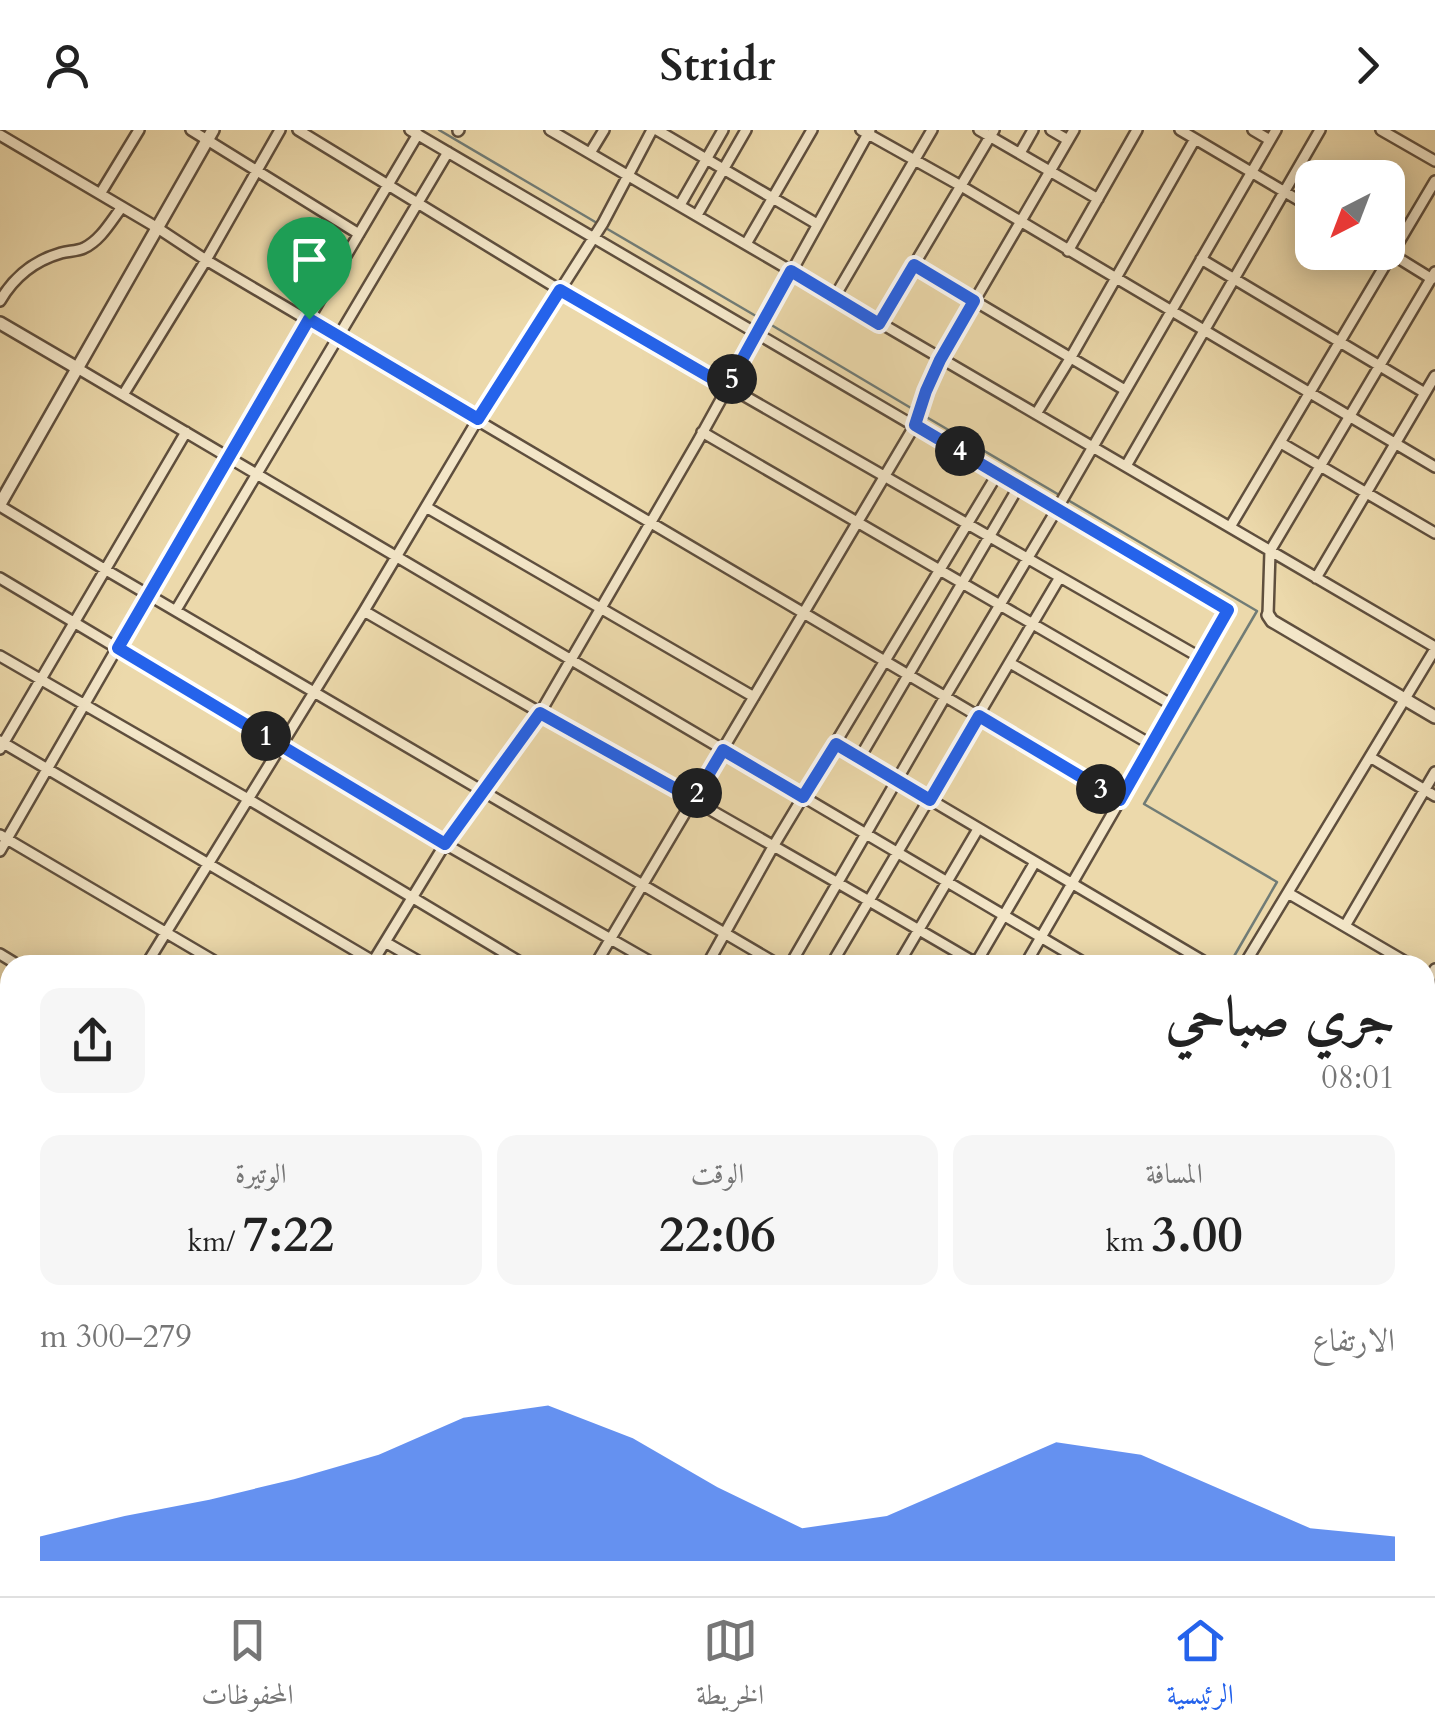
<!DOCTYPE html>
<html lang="ar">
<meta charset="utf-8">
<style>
:root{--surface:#fff;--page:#f6f6f6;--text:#222;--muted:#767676;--line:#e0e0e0;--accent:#2563eb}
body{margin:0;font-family:Cardo,Amiri,serif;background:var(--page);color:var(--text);direction:rtl;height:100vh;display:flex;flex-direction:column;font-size:38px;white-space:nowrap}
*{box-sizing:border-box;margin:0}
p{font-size:32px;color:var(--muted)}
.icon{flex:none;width:55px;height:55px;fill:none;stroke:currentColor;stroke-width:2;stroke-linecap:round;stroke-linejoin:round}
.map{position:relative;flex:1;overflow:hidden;direction:ltr}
.sheet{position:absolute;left:0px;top:825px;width:1435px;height:642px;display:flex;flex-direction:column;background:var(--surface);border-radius:30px 30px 0 0;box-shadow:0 5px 25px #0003;direction:rtl}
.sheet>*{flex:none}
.needle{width:65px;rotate:222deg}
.fabs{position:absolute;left:1295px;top:30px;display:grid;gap:20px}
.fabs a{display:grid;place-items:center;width:110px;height:110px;border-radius:20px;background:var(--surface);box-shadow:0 5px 25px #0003;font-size:50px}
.pin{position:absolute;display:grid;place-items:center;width:85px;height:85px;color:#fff;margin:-102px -42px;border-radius:50% 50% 50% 0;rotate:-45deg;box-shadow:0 0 10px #0007}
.pin .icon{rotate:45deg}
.km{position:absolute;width:50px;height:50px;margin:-25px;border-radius:50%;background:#222;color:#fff;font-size:28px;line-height:50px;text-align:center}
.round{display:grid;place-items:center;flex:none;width:105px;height:105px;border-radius:20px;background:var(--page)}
.head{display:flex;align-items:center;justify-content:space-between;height:170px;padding:0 40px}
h1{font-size:55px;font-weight:700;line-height:75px}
.stats{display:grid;grid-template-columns:repeat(3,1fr);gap:15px;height:170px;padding:10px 40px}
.stats div{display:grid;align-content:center;border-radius:20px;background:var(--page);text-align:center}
.stats b{font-size:50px;font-weight:700}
.stats small{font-size:28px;font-weight:400}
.stats p{font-size:28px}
.chart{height:280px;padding:20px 40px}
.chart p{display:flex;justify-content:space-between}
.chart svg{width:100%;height:180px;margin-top:10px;fill:var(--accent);opacity:.7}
header{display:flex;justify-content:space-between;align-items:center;height:130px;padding:0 40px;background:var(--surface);font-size:45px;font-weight:700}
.tabs{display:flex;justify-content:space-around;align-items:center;height:140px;border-top:2px solid var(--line);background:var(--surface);font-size:28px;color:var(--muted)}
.tabs a{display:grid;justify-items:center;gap:5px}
.tabs .selected{color:var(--accent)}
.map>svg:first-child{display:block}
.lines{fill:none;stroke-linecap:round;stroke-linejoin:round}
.stream{stroke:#717c76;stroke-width:2.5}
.minor-casing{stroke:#5f4f3e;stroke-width:14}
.tertiary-casing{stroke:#5f4f3e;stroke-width:16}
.minor{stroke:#f3e6c8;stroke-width:9}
.tertiary{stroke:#f3e6c8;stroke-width:11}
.route-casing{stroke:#fff;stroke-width:20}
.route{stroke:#2563eb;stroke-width:12}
</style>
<header><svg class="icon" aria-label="forward" viewBox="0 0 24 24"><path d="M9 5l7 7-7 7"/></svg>Stridr<svg class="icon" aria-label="person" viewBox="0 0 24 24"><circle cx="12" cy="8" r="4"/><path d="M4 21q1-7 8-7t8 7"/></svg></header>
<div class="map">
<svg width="1435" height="1466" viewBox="0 0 1435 1466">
<rect width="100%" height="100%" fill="#ecd9ab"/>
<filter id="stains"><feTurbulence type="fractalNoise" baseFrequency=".002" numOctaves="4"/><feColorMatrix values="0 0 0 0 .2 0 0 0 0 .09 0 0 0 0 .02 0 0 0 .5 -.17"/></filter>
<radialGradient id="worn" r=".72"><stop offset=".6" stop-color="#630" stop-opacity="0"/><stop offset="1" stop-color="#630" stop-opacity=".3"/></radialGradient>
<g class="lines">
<path class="stream" d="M439,0L597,93
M604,97L761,189
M768,193L916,281
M923,285L1257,481L1144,674L1277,752L1229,835
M1425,1024L1435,1030"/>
<defs>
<path id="minor" d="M191,0L359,104
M298,0L560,160L1201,528
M410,0L1228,480V483L1025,835
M550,0L1435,517
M657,0L817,94
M861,0L961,56L1435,337
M979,0L1098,69
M1051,0L1068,10
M1180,0L1312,78
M1253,0L1270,10
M1381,0L1435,31
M458,1L459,0
M0,5L156,97L206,130L1120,670
M590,23L604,0
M1020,23L1033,0
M100,64L139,0
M680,75L723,0
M697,85L746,0
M746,114L812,0
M1068,121L1137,0
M1390,123L1432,149
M1201,129L1425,263
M914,135L1125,260
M834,168L932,0
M0,171C14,147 33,131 61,123C69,121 78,121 84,118C101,110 111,91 122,77
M879,194L994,0
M77,238L1088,835
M123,265L206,130L280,0
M1036,284L1071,227L1195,9
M702,302L1174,576
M1281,313L1435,403
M1126,336L1320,0
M0,376L106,440L779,835
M426,377L754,567
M1230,397L1435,51
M0,448L445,714L656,835
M1316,448L1435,246
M176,480L448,22
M364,481C568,600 775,715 979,835
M1268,485L1270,421L1435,142
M0,526L248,669L525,835
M1010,533L1152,615
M0,611L373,831
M836,614L1210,835
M0,619L186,302
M1370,627L1435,666
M859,629L1019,356
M0,705L221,835
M0,721L227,327L418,4
M1288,763L1411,835
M1345,796L1435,642
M385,812L425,835
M0,824L18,835
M976,833L1035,732
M146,835L364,481L478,289L603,93L652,0
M371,835L445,714L540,583L698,311L870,0
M595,835L915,295L926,261L940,230L1074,0
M707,835L774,715L998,343
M790,835L945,567L1057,379L1276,0
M831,835L1060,447
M898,835L978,699
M1244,835L1435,519
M1425,856L1435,839
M0,890L10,896
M1425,962L1435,965
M0,963L10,968
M1425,1033L1435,1039
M0,1081L10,1064
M1425,1095L1435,1101
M1425,1214L1435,1220
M1425,1256L1435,1239
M1425,1288L1435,1293
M0,1289L10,1298
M1425,1360L1435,1366
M1425,1424L1435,1430
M258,1458L272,1466
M373,1458L388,1466
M844,1458L858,1466
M968,1458L982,1466
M1076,1458L1091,1466
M1279,1458L1293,1466
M1410,1458L1424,1466
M177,1466L180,1458
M336,1466L340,1458
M659,1466L664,1458
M866,1466L871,1458
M1065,1466L1071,1458
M1300,1466L1305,1458
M1367,1466L1373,1458"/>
<path id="tertiary" d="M0,193L77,238
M0,374L213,0
M1268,485L1272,491L1435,587
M0,1160L10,1166
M510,1458L524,1466"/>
</defs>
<use href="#minor" class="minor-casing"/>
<use href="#tertiary" class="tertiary-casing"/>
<use href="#minor" class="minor"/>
<use href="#tertiary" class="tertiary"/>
</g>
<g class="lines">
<defs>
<path id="route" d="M914,135L974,171L940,230L926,261L915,295L1228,480L1120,670L979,586L930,670L836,614L803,667L723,620L694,669L540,583L445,714L118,518L309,189L478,289L560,160L727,257L791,141L879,194Z"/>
</defs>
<use href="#route" class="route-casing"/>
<use href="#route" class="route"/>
</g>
<rect width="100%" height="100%" filter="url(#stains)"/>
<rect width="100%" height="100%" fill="url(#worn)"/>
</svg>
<div class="fabs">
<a><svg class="needle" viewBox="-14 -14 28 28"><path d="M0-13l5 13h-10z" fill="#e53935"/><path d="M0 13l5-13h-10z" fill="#767676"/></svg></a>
</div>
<div class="pin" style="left:309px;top:189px;background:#1e9e55"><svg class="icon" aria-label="arrive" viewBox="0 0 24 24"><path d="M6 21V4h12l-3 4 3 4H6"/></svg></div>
<b class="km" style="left:266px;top:606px">1</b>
<b class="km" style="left:697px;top:663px">2</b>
<b class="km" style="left:1101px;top:659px">3</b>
<b class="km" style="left:960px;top:321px">4</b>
<b class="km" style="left:732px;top:249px">5</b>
<section class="sheet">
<div class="head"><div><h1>جري صباحي</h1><p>08:01</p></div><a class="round"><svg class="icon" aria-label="share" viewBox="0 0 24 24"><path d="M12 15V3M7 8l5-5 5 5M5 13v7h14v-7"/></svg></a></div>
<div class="stats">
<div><p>المسافة</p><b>3.00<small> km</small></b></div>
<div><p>الوقت</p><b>22:06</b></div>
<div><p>الوتيرة</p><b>7:22<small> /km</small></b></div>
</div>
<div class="chart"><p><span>الارتفاع</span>279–300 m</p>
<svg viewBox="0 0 160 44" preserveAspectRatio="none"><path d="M0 44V38L10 33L20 29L30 24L40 18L50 9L60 6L70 14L80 26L90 36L100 33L110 24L120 15L130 18L140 27L150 36L160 38V44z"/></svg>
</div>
</section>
</div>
<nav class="tabs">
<a class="selected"><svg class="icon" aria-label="home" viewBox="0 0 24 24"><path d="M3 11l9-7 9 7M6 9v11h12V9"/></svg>الرئيسية</a>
<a><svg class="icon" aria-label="map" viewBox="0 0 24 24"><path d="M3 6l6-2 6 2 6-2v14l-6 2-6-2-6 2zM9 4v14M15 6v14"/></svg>الخريطة</a>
<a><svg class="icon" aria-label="saved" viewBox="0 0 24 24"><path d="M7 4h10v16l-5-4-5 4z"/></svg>المحفوظات</a>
</nav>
